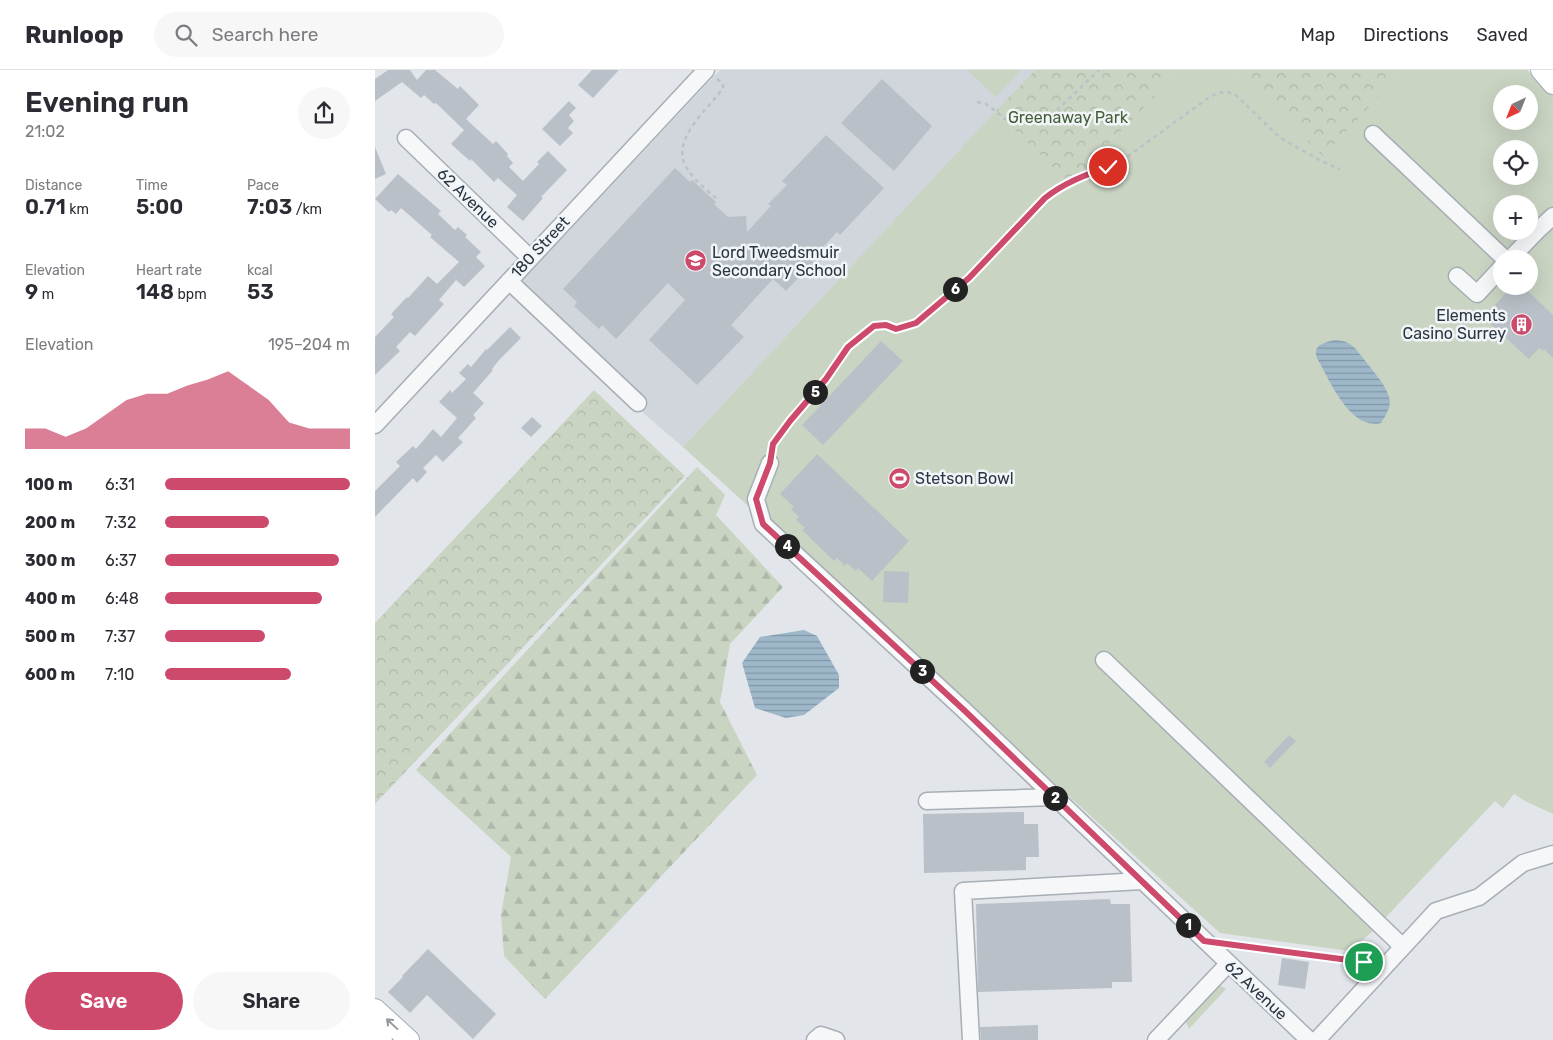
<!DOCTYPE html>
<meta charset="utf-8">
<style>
:root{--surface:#fff;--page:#f7f7f7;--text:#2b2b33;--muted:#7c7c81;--line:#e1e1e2;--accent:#cd4a6c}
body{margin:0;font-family:Rubik,sans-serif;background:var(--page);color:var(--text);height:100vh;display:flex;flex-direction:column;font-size:19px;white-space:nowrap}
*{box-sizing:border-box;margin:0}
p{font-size:16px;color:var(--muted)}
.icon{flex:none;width:28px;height:28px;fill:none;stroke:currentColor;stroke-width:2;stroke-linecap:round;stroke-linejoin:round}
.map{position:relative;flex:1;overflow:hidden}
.panel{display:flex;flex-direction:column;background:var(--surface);width:375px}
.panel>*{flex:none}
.needle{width:32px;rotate:223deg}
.buttons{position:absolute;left:1118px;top:15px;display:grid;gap:10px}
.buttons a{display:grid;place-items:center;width:45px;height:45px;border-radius:50%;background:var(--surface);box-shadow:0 5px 20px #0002;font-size:25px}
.pin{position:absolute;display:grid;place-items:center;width:42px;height:42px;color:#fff;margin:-21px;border:2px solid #fff;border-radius:50%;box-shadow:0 1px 5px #0007}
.km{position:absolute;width:25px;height:25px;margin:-12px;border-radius:50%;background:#222;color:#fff;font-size:14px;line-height:25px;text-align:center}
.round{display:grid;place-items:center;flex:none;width:52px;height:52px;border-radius:26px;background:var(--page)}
.headline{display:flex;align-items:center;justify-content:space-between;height:85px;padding:0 25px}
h1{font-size:28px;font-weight:600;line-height:38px}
.figures{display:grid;grid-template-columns:repeat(3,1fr);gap:8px;height:85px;padding:5px 25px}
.figures div{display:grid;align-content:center}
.figures b{font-size:21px;font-weight:600}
.figures small{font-size:14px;font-weight:400}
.figures p{font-size:14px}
.chart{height:140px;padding:10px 25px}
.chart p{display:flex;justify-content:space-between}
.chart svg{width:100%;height:90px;margin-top:5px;fill:var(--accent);opacity:.7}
.button{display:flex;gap:10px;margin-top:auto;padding:10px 25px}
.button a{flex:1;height:58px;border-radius:30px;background:var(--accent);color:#fff;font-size:20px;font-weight:600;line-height:58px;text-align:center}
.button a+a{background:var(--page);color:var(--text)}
ul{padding:0 25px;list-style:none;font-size:16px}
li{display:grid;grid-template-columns:80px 60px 1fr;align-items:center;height:38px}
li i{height:12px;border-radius:6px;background:var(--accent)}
header{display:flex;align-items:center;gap:30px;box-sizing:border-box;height:70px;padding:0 25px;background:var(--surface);border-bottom:1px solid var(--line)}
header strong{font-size:24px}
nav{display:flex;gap:28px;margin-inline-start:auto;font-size:18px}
.search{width:350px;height:45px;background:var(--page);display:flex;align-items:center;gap:12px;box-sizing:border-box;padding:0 18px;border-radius:28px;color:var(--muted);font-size:19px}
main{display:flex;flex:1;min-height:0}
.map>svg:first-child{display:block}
.built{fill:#d0d6dc}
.grass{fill:#cad4c3;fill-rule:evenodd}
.forest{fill:url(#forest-firs)}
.park{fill:url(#park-crowns)}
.water{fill:url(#water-rules)}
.building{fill:#b9c0c7}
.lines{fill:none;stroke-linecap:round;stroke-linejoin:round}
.minor-casing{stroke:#a7aeb4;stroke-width:19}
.major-casing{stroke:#a2acb6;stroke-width:22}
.path{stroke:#bcc1c6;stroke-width:2.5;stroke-dasharray:4 4;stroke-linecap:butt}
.minor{stroke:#f5f7f9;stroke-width:16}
.major{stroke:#fff;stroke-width:20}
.oneway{stroke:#949aa0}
.route-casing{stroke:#fff;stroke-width:10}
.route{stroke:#cd4a6c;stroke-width:6}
.labels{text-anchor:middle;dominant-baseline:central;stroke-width:5;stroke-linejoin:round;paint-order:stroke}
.park-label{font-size:16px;fill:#435e38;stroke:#f2f5f8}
.street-label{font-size:16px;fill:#2a3642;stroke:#f2f5f8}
.poi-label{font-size:16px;fill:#2a3642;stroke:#f2f5f8;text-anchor:start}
</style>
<header>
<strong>Runloop</strong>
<div class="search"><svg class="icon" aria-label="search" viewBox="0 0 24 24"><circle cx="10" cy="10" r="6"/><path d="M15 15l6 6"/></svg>Search here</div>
<nav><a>Map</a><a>Directions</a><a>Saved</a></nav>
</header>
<main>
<section class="panel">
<div class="headline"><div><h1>Evening run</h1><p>21:02</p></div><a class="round"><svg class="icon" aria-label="share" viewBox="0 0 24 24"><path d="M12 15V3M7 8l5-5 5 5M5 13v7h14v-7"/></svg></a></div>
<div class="figures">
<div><p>Distance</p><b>0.71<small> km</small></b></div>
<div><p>Time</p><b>5:00</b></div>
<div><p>Pace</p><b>7:03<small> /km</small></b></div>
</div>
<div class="figures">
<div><p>Elevation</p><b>9<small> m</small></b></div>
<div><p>Heart rate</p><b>148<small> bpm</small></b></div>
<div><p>kcal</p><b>53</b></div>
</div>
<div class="chart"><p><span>Elevation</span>195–204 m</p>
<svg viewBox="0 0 160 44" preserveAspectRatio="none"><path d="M0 44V34L10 34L20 38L30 34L40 27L50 20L60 17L70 17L80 13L90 10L100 6L110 13L120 20L130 31L140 34L150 34L160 34V44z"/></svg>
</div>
<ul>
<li><b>100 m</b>6:31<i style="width:100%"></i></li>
<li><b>200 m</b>7:32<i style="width:56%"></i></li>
<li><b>300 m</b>6:37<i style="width:94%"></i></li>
<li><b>400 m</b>6:48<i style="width:85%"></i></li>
<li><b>500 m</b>7:37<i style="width:54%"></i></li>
<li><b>600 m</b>7:10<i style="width:68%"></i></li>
</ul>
<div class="button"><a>Save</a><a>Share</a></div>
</section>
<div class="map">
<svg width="1178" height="970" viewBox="0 0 1178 970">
<defs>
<pattern id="forest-firs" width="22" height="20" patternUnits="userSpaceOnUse" patternTransform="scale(1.25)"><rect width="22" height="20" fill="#cad4c3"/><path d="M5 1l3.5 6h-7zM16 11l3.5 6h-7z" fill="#aeb7a9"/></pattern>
<pattern id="park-crowns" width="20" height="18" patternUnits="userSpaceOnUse" patternTransform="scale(1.25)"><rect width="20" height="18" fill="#cad4c3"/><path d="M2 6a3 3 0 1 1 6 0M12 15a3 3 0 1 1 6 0" fill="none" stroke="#aeb7a9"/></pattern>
<pattern id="water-rules" width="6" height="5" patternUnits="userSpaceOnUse" patternTransform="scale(1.25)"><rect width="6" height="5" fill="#9eb8ca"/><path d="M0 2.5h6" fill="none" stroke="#8196a6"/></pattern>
</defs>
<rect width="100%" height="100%" fill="#e2e6ea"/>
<path class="built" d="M345,0H660L308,377L226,307L140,224L131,222L186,165L193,162Z"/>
<path class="grass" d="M592,0H646L621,27Z
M806,0H858L948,85L1029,0H1152L1178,25V744L1150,731L1139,724L1128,738L1120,731L997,862L974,881L845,863L308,377L620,42L695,112ZM1126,24H1154V51H1126ZM1126,79H1154V106H1126ZM1126,134H1154V161H1126ZM1126,189H1154V216H1126Z
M844,915L851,919L814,959L810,950Z"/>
<path class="forest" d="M322,397L350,425L341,445L408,517L355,574L345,632L382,705L170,929L129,886L126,845L136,787L41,700Z"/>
<path class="park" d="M660,0H806L695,113L620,42Z
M858,0H1029L948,86Z
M219,320L310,406L0,734V553Z"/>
<path class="water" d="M959,270C968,270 973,272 980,278C988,289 1012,315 1014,327C1017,336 1011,345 1006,353C975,361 954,309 942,288C937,275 949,273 959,270Z
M429,560L442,566L464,605V618L429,645L411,648L380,638L367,593L385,567Z"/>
<path class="building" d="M13,0H35L42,10L51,0H60L83,19L85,16L104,35L91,49L118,74L121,71L133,84L132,86L138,93L134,97L148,111L164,94L162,92L173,81L192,100L166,127L168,128L148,151L132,137L142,125L123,108L119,112L96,89L95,91L76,74L89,60L61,33L59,34L49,25L46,28L27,12L0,31V9Z
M217,0H244L218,28L203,15Z
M507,9L557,56L519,101L466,53Z
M194,31L201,38L194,45L199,51L193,58L198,63L185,76L167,59Z
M451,65L509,118L465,165L462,162L438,188L441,189L411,221L398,209L356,255L369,267L322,315L274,270L310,230L293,213L241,269L227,255L224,259L199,236L202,232L188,219L300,98L315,112L317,110L341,132L339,134L353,147L371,146L372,162L396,136L393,134L412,115L407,111Z
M0,77L11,104L0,109Z
M23,104L66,141L63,144L80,160L83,157L92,165L90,167L106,182L101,187L110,196L89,217L81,210L64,230L69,234L40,266L35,262L21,277L25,281L0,305V267L19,247L16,244L32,227L33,228L53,206L62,214L84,192L55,167L57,165L26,138L21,144L16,140L14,142L0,129Z
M1137,216H1148L1178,245V288L1169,279L1168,281L1164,278L1154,289L1111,250L1123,238L1120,235Z
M135,257L146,268L124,290L117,299L118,300L98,323L109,333L98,345L101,348L83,368L88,372L68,392L61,385L48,398L52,402L42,413L38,408L0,447V421L25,396L21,392L38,376L41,379L58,359L66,367L82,348L64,332L75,320L77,323L91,309L84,303L93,294L96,297L111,279L112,280Z
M506,271L528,291L448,375L427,355Z
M157,347L167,356L156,367L146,358Z
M442,384L534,471L497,511L483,498L481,501L472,493L470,496L462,488L459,491L427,460L430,458L421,450L424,447L416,439L419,437L405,424Z
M509,501L534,502L533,533L508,532Z
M914,665L921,671L895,698L889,692Z
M649,742V754H663L664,787H651V800L549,803L548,744Z
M735,829L736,834H755L757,912H737V918L603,922L601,834Z
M53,879L121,944L98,969L52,925L35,943L13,922L28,907L27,906Z
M907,888L934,892L930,919L903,915Z
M663,955V970H606L605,957Z"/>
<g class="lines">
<defs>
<path id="minor" d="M998,64L1130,189
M31,68L155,188
M1135,189L1162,161L1178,146
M1082,206L1102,224L1126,198
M134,211L263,333
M0,355L331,0
M395,393L381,429L388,454L590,641L934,970
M729,590L1028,877
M552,731L680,727
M440,970L446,965L461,970
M596,970L588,821L767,811
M781,970L853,894
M942,970L1061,841L1104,827L1148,793L1178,784"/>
<path id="major" d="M1166,0L1178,14
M0,939L34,970
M0,963L7,970"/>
</defs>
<use href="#minor" class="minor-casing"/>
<use href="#major" class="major-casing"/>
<path class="path" d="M342,9L348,14V18C334,39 292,71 313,100C320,111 333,121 343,130
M602,32L611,34L632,50L676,46L724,0
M1154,134L1160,128
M397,381L398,374L415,351L451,309L473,277L499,256L511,255L521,259L541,253L594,208L670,128L682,119L701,108L745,92L836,26C846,22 851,20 861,25L904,67L946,91L965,99
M856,874L994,892"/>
<use href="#minor" class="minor"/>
<use href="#major" class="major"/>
</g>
<defs><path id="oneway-shaft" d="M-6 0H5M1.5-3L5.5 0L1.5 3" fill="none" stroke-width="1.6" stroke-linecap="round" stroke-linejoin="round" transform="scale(1.25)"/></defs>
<use class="oneway" href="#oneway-shaft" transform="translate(17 954) rotate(-137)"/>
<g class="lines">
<defs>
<path id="route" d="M733,97C710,105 689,113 670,128L594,208L541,253L521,259L511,255L499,256L473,277L451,309L415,351L398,374L395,393L381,429L388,454L590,641L829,871L989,892"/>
</defs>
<use href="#route" class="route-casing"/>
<use href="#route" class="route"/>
</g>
<defs>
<symbol id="school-disc" viewBox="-11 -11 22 22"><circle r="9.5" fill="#cd4a6c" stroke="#f2f5f8"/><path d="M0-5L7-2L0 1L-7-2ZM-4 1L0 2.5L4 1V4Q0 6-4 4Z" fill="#fff"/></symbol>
<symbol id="building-disc" viewBox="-11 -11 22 22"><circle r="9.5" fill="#cd4a6c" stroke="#f2f5f8"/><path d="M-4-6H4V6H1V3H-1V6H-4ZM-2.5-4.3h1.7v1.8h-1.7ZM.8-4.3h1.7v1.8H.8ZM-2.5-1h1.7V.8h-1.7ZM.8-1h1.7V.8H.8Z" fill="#fff"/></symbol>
<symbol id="stadium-disc" viewBox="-11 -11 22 22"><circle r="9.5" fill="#cd4a6c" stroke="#f2f5f8"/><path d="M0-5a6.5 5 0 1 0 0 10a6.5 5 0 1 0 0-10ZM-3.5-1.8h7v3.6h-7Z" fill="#fff"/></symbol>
</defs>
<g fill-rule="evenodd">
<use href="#school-disc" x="308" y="178" width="25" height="25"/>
<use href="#building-disc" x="1134" y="242" width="25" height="25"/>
<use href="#stadium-disc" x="512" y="396" width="25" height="25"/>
</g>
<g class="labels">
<g class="park-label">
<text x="693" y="47">Greenaway Park</text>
</g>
<g class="street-label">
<text transform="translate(93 128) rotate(44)">62 Avenue</text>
<text transform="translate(165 177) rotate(-47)">180 Street</text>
<text transform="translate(881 920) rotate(43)">62 Avenue</text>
</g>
<g class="poi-label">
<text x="337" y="182">Lord Tweedsmuir<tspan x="337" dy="18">Secondary School</tspan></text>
<text x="1131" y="245" text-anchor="end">Elements<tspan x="1131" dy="18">Casino Surrey</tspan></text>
<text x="540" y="408">Stetson Bowl</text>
</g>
</g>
</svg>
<div class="buttons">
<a><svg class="needle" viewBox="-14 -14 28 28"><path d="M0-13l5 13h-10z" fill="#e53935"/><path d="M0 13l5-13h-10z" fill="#7c7c81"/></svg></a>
<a><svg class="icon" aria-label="locate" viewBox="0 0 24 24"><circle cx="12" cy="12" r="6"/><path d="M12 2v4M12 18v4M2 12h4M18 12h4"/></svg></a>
<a>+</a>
<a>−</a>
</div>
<div class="pin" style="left:989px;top:892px;background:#1e9e55"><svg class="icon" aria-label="arrive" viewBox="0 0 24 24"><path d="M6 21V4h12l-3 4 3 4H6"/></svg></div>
<div class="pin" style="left:733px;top:97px;background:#d93025"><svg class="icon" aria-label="check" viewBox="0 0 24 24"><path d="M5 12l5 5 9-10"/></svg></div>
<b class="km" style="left:813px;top:855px">1</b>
<b class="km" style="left:680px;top:728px">2</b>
<b class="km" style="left:547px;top:601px">3</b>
<b class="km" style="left:412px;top:476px">4</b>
<b class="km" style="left:440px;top:322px">5</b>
<b class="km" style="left:580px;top:219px">6</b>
</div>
</main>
